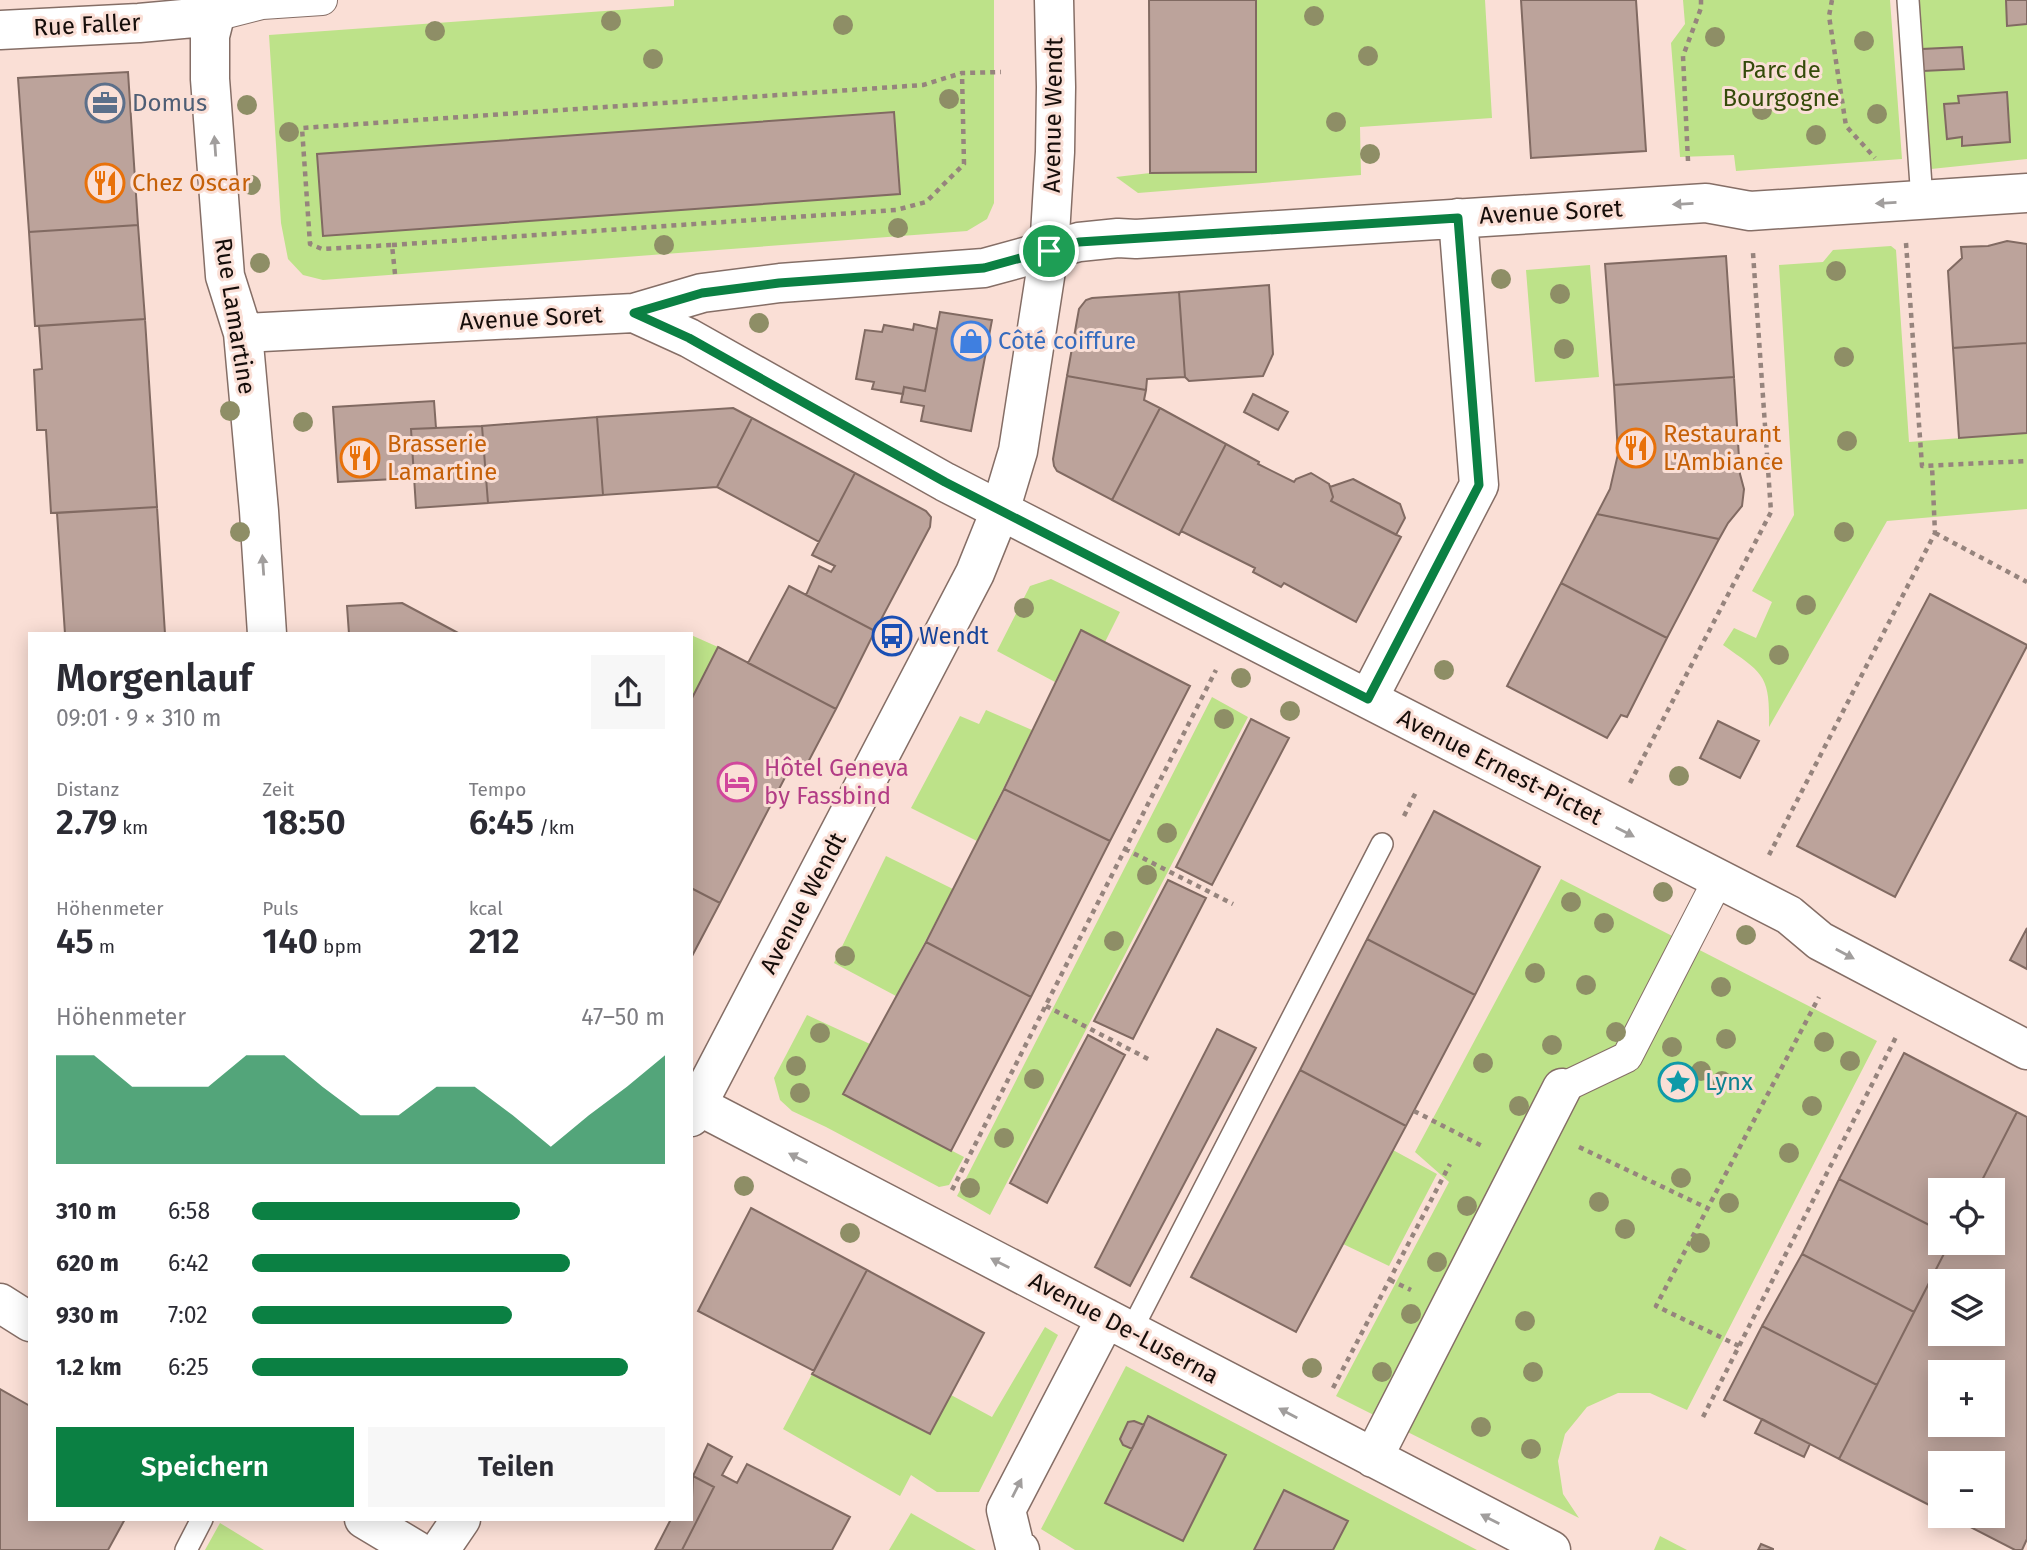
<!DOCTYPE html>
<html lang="de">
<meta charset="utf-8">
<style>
:root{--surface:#fff;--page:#f7f7f7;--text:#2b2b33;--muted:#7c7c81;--accent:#0b8043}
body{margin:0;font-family:"Fira Sans",sans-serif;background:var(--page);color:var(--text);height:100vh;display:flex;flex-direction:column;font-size:26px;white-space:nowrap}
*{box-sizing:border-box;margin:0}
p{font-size:23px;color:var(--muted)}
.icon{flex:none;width:38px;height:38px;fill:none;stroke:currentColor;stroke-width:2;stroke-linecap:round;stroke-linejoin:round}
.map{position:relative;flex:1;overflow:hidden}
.side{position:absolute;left:28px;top:632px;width:665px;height:889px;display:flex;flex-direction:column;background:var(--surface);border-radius:0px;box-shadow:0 4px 18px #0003}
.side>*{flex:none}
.buttons{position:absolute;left:1928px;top:1178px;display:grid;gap:14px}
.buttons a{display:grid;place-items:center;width:77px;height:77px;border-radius:0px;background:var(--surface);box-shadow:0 4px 18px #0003;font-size:35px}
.pin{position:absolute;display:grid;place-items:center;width:60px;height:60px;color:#fff;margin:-30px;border:4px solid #fff;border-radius:50%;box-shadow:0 2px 7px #0007}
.round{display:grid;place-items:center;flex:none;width:74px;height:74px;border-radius:0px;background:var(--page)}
.summary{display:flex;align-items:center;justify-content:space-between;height:119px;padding:0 28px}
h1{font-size:38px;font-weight:600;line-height:52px}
.metrics{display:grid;grid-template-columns:repeat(3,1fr);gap:10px;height:119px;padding:7px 28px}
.metrics div{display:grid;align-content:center}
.metrics b{font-size:35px;font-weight:600}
.metrics small{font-size:19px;font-weight:400}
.metrics p{font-size:19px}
.chart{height:196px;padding:14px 28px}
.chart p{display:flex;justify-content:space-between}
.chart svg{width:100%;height:126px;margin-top:7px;fill:var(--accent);opacity:.7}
.cta{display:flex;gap:14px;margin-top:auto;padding:14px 28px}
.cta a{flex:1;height:80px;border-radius:0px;background:var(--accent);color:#fff;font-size:28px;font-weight:600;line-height:80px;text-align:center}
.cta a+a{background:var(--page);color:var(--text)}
ul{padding:0 28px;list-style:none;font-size:23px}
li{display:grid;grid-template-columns:112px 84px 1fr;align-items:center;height:52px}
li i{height:18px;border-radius:9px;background:var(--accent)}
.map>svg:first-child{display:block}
.green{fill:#bde289}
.building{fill:#bca39b;stroke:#816a62;stroke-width:2;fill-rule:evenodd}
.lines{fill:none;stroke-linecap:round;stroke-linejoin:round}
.service-casing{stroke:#856e66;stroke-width:24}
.pedestrian-casing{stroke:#856e66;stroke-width:32}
.minor-casing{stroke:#856e66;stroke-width:41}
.secondary-casing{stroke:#856e66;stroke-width:41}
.path{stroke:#96847d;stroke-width:4.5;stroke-dasharray:5 5;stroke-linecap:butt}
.service{stroke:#fff;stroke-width:21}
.pedestrian{stroke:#fff;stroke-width:30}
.minor{stroke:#fff;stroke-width:38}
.secondary{stroke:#fff;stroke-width:38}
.tree{fill:#8e8e66}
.oneway{fill:#a19e9d}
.route-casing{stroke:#fff;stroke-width:14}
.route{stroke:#0b8043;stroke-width:9}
.labels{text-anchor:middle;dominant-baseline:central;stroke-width:6;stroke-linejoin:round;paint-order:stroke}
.street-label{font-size:24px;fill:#150d0a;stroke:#fadfd6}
.park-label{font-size:24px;fill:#354b0a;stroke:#fadfd6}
.service-label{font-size:24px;fill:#4e5e75;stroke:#fadfd6;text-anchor:start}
.food-label{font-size:24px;fill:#c56008;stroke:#fadfd6;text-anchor:start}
.shop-label{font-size:24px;fill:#366cbe;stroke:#fadfd6;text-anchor:start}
.transit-label{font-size:24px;fill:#164399;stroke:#fadfd6;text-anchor:start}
.hotel-label{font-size:24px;fill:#b23c85;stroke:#fadfd6;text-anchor:start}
.culture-label{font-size:24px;fill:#0d838f;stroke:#fadfd6;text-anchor:start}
</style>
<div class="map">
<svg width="2027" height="1550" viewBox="0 0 2027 1550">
<rect width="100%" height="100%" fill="#fadfd6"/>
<path class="green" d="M674,0H994V203L987,219L967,231L323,280L303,275L288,259L281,223L269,35L674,6Z
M1256,0H1485L1492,118L1360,127L1361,175L1138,193L1116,177L1150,173L1256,171Z
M1683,0H1890L1902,159L1736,171L1734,155L1680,157L1671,43L1685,24Z
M1919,0H2027V159L1931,169Z
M1891,246L1896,250L1909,442L2027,433V509L1887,521L1769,727C1770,675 1764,674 1723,645L1734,628L1756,638L1772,602L1752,591L1794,515L1779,265L1823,262L1833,250Z
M1590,265L1599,377L1535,382L1526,270Z
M1051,579L1120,612L1105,642L1081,630L1055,682L997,651L1030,586Z
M691,635L718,647L691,700Z
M1212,697L1248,717L990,1215L957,1196Z
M986,710L1032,730L977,841L911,808L960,716L979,724Z
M886,856L953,889L896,996L834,963Z
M1561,879L1877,1041L1687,1410L1650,1393H1618L1587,1407L1565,1434L1558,1461L1563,1494L1579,1518L1336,1396L1449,1182L1415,1152Z
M807,1015L870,1044L843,1094L964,1157L949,1185L939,1187L826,1127L792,1111L780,1100L774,1078Z
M1393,1150L1437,1174L1389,1266L1343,1244Z
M1045,1327L1058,1335L979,1492H937L911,1475L900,1496L783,1429L812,1374L929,1434L951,1395L992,1417Z
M1126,1366L1477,1550H1075L1041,1529Z
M911,1513L976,1550H889Z
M220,1523L264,1550H205Z
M1660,1536L1687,1550H1654Z"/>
<path class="building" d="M1149,0H1256V172L1150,173Z
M1521,0H1636L1646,151L1531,158Z
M2006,0H2027V24L2007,26Z
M1962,47L1964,69L1923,71L1922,49Z
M128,72L138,225L29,232L18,78Z
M2007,92L2010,142L1962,146V137L1947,139L1944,104L1959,103L1958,96Z
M894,112L900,194L323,236L317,154Z
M138,225L145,319L35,326L29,232Z
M2007,241L2027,244V343L1953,348L1948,271L1962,258L1961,247L1988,246Z
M1726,256L1734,377L1614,385L1605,264Z
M1269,285L1273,354L1263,376L1189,381L1185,377L1179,292Z
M1179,292L1185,377L1147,379L1146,390L1067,376L1079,309L1086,300L1092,298Z
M940,312L992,320L971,431L921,421L924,406L901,402L904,387L925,391Z
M145,319L157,507L51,513L46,430H37L34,370L42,369L39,326Z
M914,324L937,329L925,391L904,387L903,394L872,389L874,382L856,379L865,330L882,332L884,325L913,330Z
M2027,343V433L1959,438L1953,348Z
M1067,376L1146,390L1144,400L1160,408L1112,500L1057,471L1054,466L1053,459Z
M1734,377L1740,474L1744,489L1742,506L1728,523L1719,539L1597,514L1610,489L1618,454L1614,385Z
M1253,394L1288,412L1278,430L1244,412Z
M434,401L436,428L411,429L414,478L338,482L333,407Z
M733,408L752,418L717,487L603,495L597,417Z
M1160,408L1226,444L1179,535L1112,500Z
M597,417L603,495L488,503L482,426Z
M752,418L855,473L819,542L717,487Z
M482,426L488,503L416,508L411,429Z
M1226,444L1259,462L1258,464L1294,482L1296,479L1311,473L1329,484L1333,497L1331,501L1401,537L1356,622L1284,583L1281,587L1253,572L1255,568L1181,531Z
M855,473L926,511L931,517L930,527L875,631L806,595L819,566L831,572L835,566L812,555Z
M1353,479L1400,504L1405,518L1396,535L1331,501L1333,497L1330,487Z
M157,507L165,634H65L57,513Z
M1597,514L1719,539L1667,638L1561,583Z
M1561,583L1667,638L1627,717L1621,715L1607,738L1507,686Z
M789,586L875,631L836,709L748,663Z
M1930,594L2027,645V646L1895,897L1797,846Z
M402,603L460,634H349L347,606Z
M1081,630L1190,686L1110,841L1004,789Z
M718,647L836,709L805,768L793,762L720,903L691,888V700Z
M1251,719L1289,738L1212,885L1176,867Z
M1718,721L1759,741L1740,778L1700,758Z
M1004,789L1110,841L1031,997L926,942Z
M1434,811L1540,867L1475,995L1367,939Z
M1168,880L1206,898L1133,1039L1094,1021Z
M691,888L720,903L691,958Z
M2027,928V969L2010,960Z
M1367,939L1475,995L1406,1126L1300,1070Z
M926,942L1031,997L951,1151L843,1094Z
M1217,1029L1256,1048L1130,1286L1095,1267Z
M1088,1035L1125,1055L1047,1203L1010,1183Z
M1904,1053L2017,1112L1977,1190H1941V1231L1839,1179Z
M1300,1070L1406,1126L1296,1332L1191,1277Z
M2017,1112L2027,1117V1539L2022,1550H2015L1949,1516H1993V1463H1941V1511L1839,1459L1950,1242H1993V1190H1977ZM1941,1281H1993V1334H1941ZM1941,1372H1993V1424H1941Z
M1839,1179L1941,1231V1242H1950L1914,1312L1802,1254Z
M751,1208L867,1270L814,1371L698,1311Z
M1802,1254L1914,1312L1877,1385L1762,1326Z
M867,1270L984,1333L930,1434L812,1374Z
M1762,1326L1877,1385L1839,1459L1724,1400Z
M0,1389L30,1406V1519H125L108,1550H0Z
M1148,1416L1226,1455L1183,1541L1105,1503Z
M1762,1419L1810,1444L1804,1457L1755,1433Z
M1134,1421L1144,1425L1132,1449L1123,1445L1120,1439L1128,1422Z
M708,1444L732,1457L722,1475L737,1483L747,1464L850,1517L832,1550H682L714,1487L693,1476Z
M693,1476L714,1487L682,1550H655L671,1519H691Z
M1284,1490L1348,1521L1333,1550H1254Z
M1761,1544L1773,1549V1550H1758Z"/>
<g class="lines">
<defs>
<path id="service" d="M1908,0L1922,200
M1131,1331L1382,844
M186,1550L202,1519"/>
<path id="pedestrian" d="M215,16L262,4L322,0
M1562,1088L1627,1057L1718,880"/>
<path id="minor" d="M223,0L215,16L210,36V79L225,276L243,333L259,511L267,634
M0,30L139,23L215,16
M634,313L689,338L945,482L1789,915L1820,941L2027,1050
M243,333L634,313L702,293L780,283L984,268L1079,242L1118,238L1136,239L1706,203L1750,211L2027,193
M1368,699L1479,485L1458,218
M697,1105L1551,1550
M0,1303L30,1322
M1373,1458L1562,1088
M364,1519L416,1550
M1020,1550L1015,1547L1006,1510L1106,1318"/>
<path id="secondary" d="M691,1117L975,573L1000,511L1018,451L1049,251L1055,152L1056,87L1054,0
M440,1550L461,1519"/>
</defs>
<use href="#service" class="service-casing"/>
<use href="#pedestrian" class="pedestrian-casing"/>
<use href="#minor" class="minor-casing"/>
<use href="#secondary" class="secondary-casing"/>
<path class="path" d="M1832,0L1829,16L1846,126L1875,158
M1688,161L1683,56L1701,8V0
M1906,243L1922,466L2027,461
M392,245L896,210L926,202L964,164L962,73
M395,274L392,245L322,249L310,244L302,128L923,85L962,73L1001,72
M1935,533L2027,582
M1630,783L1771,512L1753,253
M1404,816L1416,792
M1125,849L1233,904
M1769,855L1935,533L1932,466
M1046,1006L1152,1061
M1414,1111L1484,1147
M1579,1147L1707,1208
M952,1190L1216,670
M1390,1280L1411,1290
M1739,1346L1656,1306L1819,997
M1333,1388L1450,1164
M1703,1417L1896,1037"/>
<use href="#service" class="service"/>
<use href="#pedestrian" class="pedestrian"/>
<use href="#minor" class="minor"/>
<use href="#secondary" class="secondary"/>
</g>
<g class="tree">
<circle cx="1314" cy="16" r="10"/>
<circle cx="611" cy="21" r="10"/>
<circle cx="843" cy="25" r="10"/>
<circle cx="435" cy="31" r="10"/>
<circle cx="1715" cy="37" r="10"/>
<circle cx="1864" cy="41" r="10"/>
<circle cx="1368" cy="56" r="10"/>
<circle cx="653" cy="59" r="10"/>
<circle cx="949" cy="99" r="10"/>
<circle cx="247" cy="105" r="10"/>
<circle cx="1762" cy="110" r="10"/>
<circle cx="1877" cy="114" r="10"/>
<circle cx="1336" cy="122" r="10"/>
<circle cx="289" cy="132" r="10"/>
<circle cx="1816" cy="135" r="10"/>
<circle cx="1370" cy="154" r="10"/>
<circle cx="251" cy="185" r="10"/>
<circle cx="898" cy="228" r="10"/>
<circle cx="664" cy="245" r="10"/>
<circle cx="260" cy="263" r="10"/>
<circle cx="1836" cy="271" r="10"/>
<circle cx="1501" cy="279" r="10"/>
<circle cx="1560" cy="294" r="10"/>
<circle cx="759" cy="323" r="10"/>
<circle cx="1564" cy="349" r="10"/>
<circle cx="1844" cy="357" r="10"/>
<circle cx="230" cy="411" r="10"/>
<circle cx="303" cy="422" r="10"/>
<circle cx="1847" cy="441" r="10"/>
<circle cx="240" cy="532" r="10"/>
<circle cx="1844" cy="532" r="10"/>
<circle cx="1806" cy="605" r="10"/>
<circle cx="1024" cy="608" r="10"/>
<circle cx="1779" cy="655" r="10"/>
<circle cx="1444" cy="670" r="10"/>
<circle cx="1241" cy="678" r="10"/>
<circle cx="1290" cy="711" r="10"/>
<circle cx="1224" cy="719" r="10"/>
<circle cx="1679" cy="776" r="10"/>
<circle cx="1167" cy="833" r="10"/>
<circle cx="1147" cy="875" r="10"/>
<circle cx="1663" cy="892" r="10"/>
<circle cx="1571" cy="902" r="10"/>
<circle cx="1604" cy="923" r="10"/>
<circle cx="1746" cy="935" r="10"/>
<circle cx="1114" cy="941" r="10"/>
<circle cx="845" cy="956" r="10"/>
<circle cx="1535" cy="973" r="10"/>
<circle cx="1586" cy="985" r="10"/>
<circle cx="1721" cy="987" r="10"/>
<circle cx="1616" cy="1032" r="10"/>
<circle cx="820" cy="1033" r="10"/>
<circle cx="1726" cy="1039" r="10"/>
<circle cx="1824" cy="1042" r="10"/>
<circle cx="1552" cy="1045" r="10"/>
<circle cx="1672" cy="1047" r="10"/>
<circle cx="1850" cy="1061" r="10"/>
<circle cx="1483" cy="1063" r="10"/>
<circle cx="796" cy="1066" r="10"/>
<circle cx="1701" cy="1071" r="10"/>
<circle cx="1034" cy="1079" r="10"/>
<circle cx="1722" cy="1081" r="10"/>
<circle cx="800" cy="1093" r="10"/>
<circle cx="1519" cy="1106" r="10"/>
<circle cx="1812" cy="1106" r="10"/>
<circle cx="1004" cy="1138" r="10"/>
<circle cx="1789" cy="1153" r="10"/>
<circle cx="1681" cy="1178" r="10"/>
<circle cx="744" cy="1186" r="10"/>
<circle cx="970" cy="1188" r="10"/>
<circle cx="1599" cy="1202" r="10"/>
<circle cx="1729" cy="1203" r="10"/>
<circle cx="1467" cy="1206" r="10"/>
<circle cx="1625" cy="1229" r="10"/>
<circle cx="850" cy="1233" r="10"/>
<circle cx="1700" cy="1243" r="10"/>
<circle cx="1437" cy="1262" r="10"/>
<circle cx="1411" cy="1314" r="10"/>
<circle cx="1525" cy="1321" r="10"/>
<circle cx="1312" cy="1368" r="10"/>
<circle cx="1382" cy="1372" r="10"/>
<circle cx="1533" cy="1372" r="10"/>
<circle cx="1481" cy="1427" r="10"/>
<circle cx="1531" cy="1449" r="10"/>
</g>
<defs><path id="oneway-solid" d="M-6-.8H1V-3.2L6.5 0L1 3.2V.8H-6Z" transform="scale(1.75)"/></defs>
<g class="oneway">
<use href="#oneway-solid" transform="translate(215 146) rotate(-94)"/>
<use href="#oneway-solid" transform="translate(1886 203) rotate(177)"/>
<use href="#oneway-solid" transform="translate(1683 204) rotate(177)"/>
<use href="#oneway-solid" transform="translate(263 565) rotate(-94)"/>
<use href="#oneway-solid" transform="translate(1625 832) rotate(27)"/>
<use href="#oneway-solid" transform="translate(1845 954) rotate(28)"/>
<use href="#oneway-solid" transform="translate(798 1158) rotate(-153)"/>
<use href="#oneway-solid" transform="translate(1000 1263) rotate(-153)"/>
<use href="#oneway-solid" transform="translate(1288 1413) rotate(-152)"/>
<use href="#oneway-solid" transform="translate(1017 1488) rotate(-63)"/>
<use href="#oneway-solid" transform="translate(1490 1519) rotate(-153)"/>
</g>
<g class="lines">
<defs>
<path id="route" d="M1458,218L1479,485L1368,699L945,482L689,338L634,313L702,293L779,283L984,268L1079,242Z"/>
</defs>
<use href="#route" class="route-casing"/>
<use href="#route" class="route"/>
</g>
<defs>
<symbol id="office-ring" viewBox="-11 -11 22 22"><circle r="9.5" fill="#fadfd6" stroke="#5c6f8a" stroke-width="1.5"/><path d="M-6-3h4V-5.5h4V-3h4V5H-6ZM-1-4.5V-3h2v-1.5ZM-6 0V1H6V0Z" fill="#5c6f8a"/></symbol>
<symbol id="restaurant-ring" viewBox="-11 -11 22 22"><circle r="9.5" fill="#fadfd6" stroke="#e8710a" stroke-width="1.5"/><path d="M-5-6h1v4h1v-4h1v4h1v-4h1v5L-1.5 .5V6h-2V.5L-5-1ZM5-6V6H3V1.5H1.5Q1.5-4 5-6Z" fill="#e8710a"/></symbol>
<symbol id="shop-ring" viewBox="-11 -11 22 22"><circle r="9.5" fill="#fadfd6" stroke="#3f7fe0" stroke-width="1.5"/><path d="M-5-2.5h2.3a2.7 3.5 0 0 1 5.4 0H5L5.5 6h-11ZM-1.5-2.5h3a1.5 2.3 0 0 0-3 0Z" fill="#3f7fe0"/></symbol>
<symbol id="bus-ring" viewBox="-11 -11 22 22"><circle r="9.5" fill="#fadfd6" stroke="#1a4fb4" stroke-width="1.5"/><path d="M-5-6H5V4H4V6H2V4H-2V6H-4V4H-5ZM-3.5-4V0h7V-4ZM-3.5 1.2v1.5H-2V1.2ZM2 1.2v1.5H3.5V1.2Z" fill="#1a4fb4"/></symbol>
<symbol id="hotel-ring" viewBox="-11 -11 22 22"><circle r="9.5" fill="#fadfd6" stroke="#d1479c" stroke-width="1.5"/><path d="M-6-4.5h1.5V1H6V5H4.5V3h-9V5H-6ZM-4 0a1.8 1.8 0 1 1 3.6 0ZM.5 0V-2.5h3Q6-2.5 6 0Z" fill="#d1479c"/></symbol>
<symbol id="sight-ring" viewBox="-11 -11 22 22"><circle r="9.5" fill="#fadfd6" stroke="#0f9aa8" stroke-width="1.5"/><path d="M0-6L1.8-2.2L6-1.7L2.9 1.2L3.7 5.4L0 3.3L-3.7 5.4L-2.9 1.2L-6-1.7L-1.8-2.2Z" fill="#0f9aa8"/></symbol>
</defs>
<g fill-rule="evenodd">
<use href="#office-ring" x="83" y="81" width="44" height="44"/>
<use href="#restaurant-ring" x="83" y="161" width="44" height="44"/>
<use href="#shop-ring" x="949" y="319" width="44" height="44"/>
<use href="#restaurant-ring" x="1614" y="426" width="44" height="44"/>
<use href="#restaurant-ring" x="338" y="436" width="44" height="44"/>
<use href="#bus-ring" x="870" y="614" width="44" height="44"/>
<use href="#hotel-ring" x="715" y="760" width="44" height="44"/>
<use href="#sight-ring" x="1656" y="1060" width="44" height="44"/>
</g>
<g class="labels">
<g class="street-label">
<text transform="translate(87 25) rotate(-3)">Rue Faller</text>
<text transform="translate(1053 115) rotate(-89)">Avenue Wendt</text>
<text transform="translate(1551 212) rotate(-3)">Avenue Soret</text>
<text transform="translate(235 316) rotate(81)">Rue Lamartine</text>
<text transform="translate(531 318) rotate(-3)">Avenue Soret</text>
<text transform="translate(1500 767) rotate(27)">Avenue Ernest-Pictet</text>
<text transform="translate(803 903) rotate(-62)">Avenue Wendt</text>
<text transform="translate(1124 1328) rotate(28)">Avenue De-Luserna</text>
</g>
<g class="park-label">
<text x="1781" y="70">Parc de<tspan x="1781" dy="28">Bourgogne</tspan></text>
</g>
<g class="service-label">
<text x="132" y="103">Domus</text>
</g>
<g class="food-label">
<text x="132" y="183">Chez Oscar</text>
<text x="1663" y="434">Restaurant<tspan x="1663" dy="28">L'Ambiance</tspan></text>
<text x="387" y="444">Brasserie<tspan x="387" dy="28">Lamartine</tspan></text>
</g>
<g class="shop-label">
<text x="998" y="341">Côté coiffure</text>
</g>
<g class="transit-label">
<text x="919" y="636">Wendt</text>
</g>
<g class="hotel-label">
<text x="764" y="768">Hôtel Geneva<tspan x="764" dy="28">by Fassbind</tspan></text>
</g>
<g class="culture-label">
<text x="1705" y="1082">Lynx</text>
</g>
</g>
</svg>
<div class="buttons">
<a><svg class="icon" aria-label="locate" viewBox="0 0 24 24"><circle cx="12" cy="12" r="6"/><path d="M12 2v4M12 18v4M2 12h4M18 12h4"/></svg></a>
<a><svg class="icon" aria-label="layers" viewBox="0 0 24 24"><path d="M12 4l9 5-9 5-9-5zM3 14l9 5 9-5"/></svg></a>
<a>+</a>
<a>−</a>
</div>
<div class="pin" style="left:1049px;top:251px;background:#1e9e55"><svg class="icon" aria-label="arrive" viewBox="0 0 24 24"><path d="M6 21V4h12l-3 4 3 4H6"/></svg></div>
<section class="side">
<div class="summary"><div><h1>Morgenlauf</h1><p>09:01 · 9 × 310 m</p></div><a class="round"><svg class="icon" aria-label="share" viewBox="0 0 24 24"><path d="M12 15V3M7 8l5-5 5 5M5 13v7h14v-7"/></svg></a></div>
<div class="metrics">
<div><p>Distanz</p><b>2.79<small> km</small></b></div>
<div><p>Zeit</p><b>18:50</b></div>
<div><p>Tempo</p><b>6:45<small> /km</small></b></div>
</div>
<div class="metrics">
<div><p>Höhenmeter</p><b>45<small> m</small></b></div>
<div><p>Puls</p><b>140<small> bpm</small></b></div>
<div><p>kcal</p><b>212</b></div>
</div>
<div class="chart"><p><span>Höhenmeter</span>47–50 m</p>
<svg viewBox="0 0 160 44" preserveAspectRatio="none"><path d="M0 44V6L10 6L20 17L30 17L40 17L50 6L60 6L70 17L80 27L90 27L100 17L110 17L120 27L130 38L140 27L150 17L160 6V44z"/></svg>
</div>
<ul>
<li><b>310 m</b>6:58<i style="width:65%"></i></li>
<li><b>620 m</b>6:42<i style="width:77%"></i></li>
<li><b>930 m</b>7:02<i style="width:63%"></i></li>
<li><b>1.2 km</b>6:25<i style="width:91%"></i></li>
</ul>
<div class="cta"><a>Speichern</a><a>Teilen</a></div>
</section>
</div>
